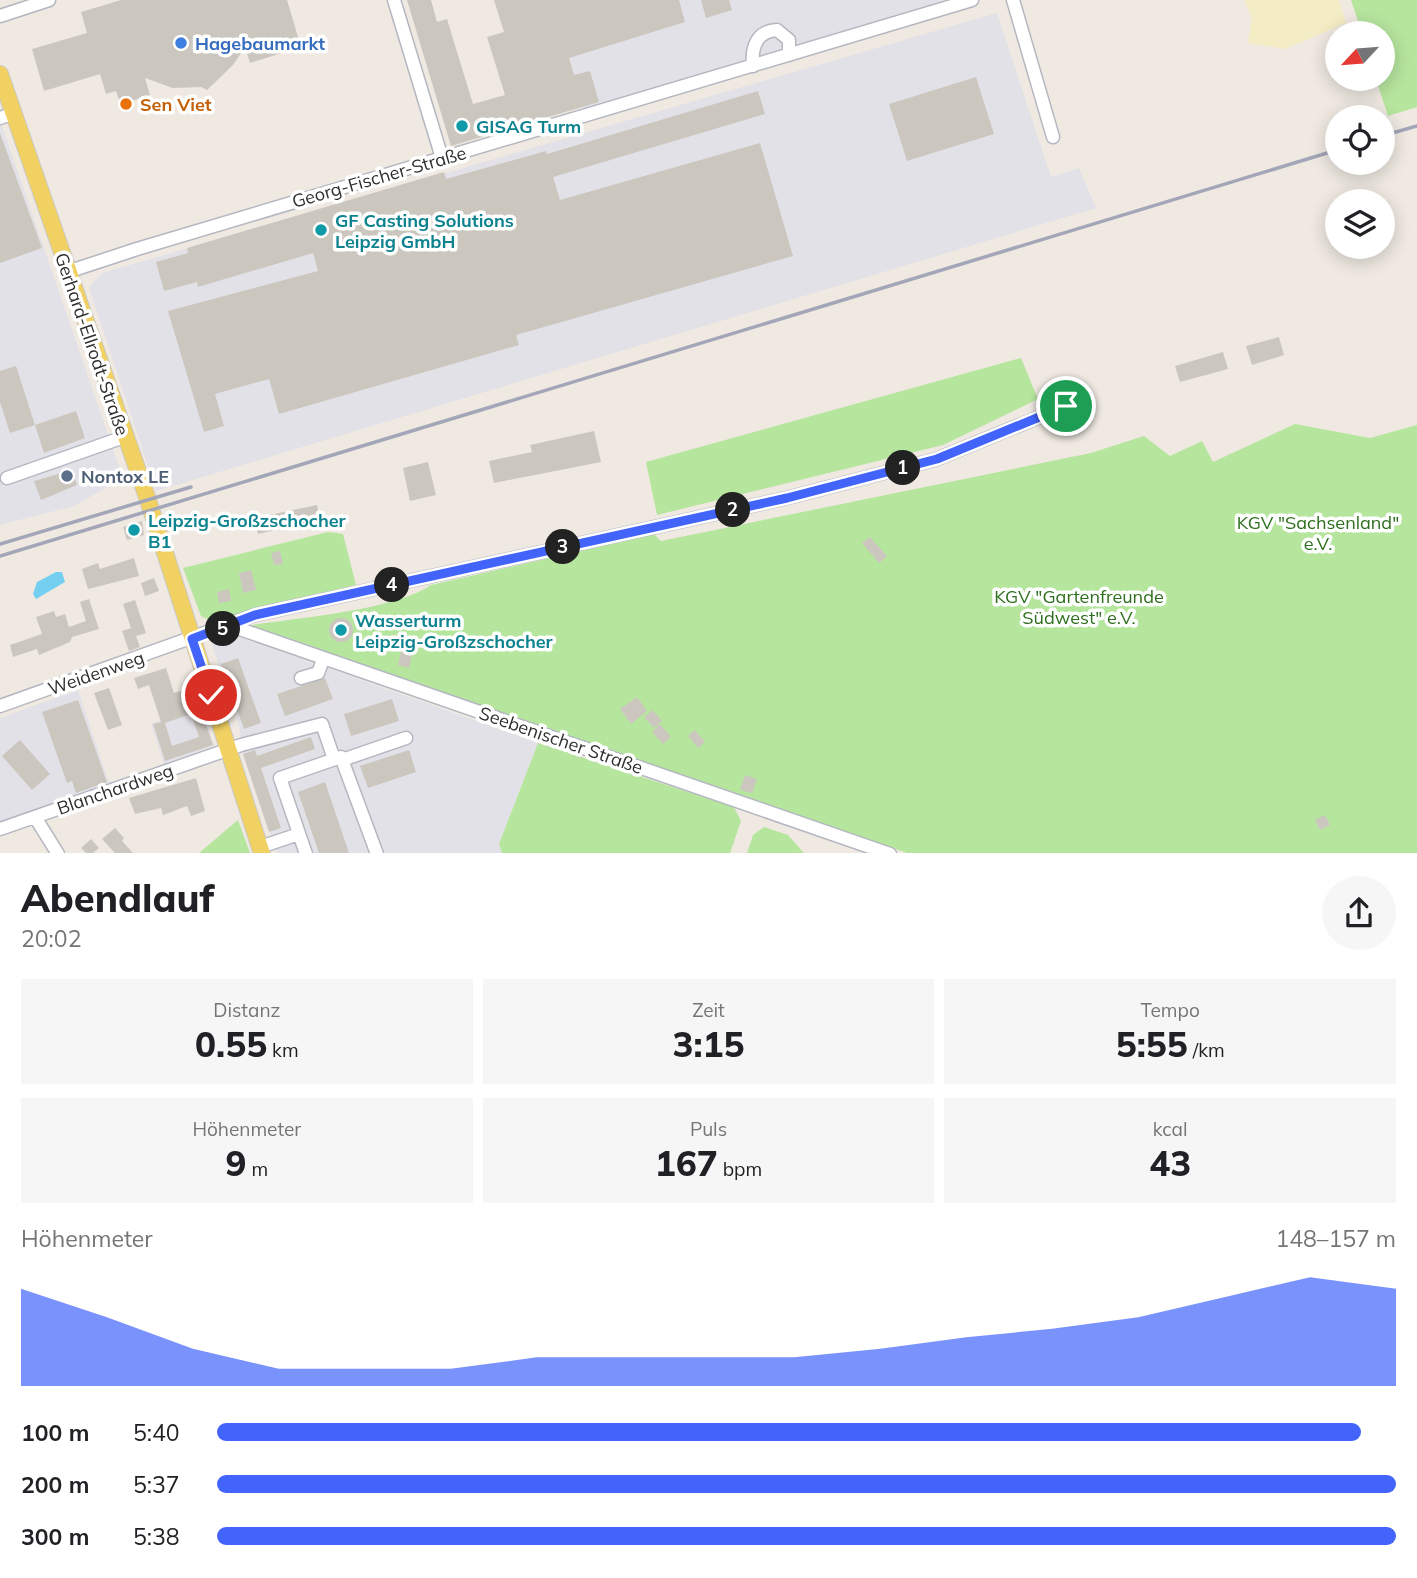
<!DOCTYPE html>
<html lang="de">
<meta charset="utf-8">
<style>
:root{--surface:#fff;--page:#f6f6f6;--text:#202124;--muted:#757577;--accent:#4264fb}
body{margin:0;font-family:Mulish,sans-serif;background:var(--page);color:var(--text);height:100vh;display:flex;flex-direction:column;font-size:26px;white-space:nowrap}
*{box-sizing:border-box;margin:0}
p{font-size:23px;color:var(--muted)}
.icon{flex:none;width:38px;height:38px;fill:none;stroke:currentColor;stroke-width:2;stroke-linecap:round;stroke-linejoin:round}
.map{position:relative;height:853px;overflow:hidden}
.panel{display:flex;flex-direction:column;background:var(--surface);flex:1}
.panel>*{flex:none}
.needle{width:46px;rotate:244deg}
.buttons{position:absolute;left:1325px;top:21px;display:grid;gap:14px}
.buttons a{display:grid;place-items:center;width:70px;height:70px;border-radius:50%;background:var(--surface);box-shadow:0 4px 18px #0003;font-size:35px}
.pin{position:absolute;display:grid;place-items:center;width:60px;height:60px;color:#fff;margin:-30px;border:4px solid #fff;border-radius:50%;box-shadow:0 2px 7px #0007}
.km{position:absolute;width:35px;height:35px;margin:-18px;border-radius:50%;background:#222;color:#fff;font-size:19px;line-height:35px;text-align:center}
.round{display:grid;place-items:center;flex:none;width:74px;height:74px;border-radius:37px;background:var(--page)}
.overview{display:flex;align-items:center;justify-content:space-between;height:119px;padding:0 21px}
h1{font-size:38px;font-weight:800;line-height:52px}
.figures{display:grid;grid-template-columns:repeat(3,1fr);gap:10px;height:119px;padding:7px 21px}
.figures div{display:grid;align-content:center;border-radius:0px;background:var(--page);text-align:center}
.figures b{font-size:35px;font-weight:800}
.figures small{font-size:19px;font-weight:400}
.figures p{font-size:19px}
.chart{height:196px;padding:14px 21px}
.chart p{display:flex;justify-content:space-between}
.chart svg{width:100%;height:126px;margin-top:7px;fill:var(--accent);opacity:.7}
ul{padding:0 21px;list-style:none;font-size:23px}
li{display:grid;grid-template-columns:112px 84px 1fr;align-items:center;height:52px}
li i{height:18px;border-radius:9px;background:var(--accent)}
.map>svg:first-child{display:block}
.industrial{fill:#e3e1e8}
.green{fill:#b6e59e}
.sand{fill:#f3ecc5}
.water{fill:#75cff0}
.building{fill:#cbc7bf;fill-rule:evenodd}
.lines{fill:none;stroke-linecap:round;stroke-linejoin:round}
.minor-casing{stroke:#b4b7c1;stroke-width:15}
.major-casing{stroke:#c9c9c9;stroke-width:18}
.minor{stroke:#fff;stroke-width:12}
.major{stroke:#f2d163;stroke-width:16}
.rail{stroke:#a3a6b8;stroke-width:3.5}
.route-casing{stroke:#fff;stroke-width:14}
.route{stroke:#4264fb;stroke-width:9}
.shop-dot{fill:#3f7fe0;stroke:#fff;stroke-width:2.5}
.food-dot{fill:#e8710a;stroke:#fff;stroke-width:2.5}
.culture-dot{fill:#0f9aa8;stroke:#fff;stroke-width:2.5}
.service-dot{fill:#5c6f8a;stroke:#fff;stroke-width:2.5}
.labels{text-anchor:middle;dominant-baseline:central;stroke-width:7;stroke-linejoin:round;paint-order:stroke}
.shop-label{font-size:18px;font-weight:bold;fill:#366cbe;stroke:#fff;text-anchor:start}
.food-label{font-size:18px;font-weight:bold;fill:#c56008;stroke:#fff;text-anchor:start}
.culture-label{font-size:18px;font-weight:bold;fill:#0d838f;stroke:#fff;text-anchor:start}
.street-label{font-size:18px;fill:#2e2e2e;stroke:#fff}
.service-label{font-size:18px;font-weight:bold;fill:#4e5e75;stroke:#fff;text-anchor:start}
.park-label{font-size:18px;fill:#2c6e1b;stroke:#fff}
</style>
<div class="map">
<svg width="1417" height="854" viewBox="0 0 1417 854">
<rect width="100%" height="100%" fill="#efe9e1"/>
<path class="industrial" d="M552,0H945L585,113Z
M997,13L1051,177L1079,168L1096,208L156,491L89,288L102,273Z
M0,120L123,478L74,506L0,525Z
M237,636L538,743L499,844L502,853H277L242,751L239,725L212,645Z
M78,690L109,783L0,822V718Z
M199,699L214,746L164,764L151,724L175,716L174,708Z"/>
<path class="green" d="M1351,0H1417V107L1388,116L1376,79H1382V33H1362Z
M1021,358L1038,399L943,445L657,515L646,462Z
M1295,424L1370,438L1417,425V853H907L246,626C294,618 393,611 431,585L654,534L661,541L1091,453L1144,436L1170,456L1202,441L1213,462Z
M328,532L343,534L356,585L211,621L201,616L183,568Z
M538,743L734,807L741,821L730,853H502L499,844Z
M238,820L250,853H199Z
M764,827L788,835L804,853H747L753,835Z"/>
<path class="sand" d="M1244,0H1339L1346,23L1285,49L1248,43L1252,18Z"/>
<path class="water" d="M56,572H62L65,582L36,599L33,594L37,582Z"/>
<path class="building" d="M121,0H287L301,47L250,63L245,47L233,65L207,90L201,87L173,88L145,78L150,95L131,101L133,106L122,109L116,91L106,94L100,74L44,91L32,49L87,33L81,12Z
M407,0H431L437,22L447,19L473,104L505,95L487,37L504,32L494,0H679L685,22L569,58L574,75L590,71L599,102L451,146Z
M701,0H729L732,10L706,18Z
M976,77L994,134L907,161L889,104Z
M758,91L765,114L553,177L560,200L760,143L793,256L516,335L519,345L279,414L269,379L215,394L224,426L204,432L168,311L318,271L313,253L198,287L197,282L164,291L156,262L188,253L187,248L444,172L446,179L546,151L547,154Z
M0,133L42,248L0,263Z
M1279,337L1284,355L1252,365L1246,346Z
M1223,352L1228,369L1180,382L1175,366Z
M16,366L35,425L10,433L0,402V371Z
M76,411L85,438L44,453L35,425Z
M594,431L601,462L494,483L489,461L532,452L530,445Z
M428,462L436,495L410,501L403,468Z
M72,470L77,485L41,500L34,481Z
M317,505L320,520L258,534L255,518Z
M142,521L144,535L127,540L123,527Z
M870,537L887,556L879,563L862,543Z
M280,551L283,564L274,565L271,553Z
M134,558L139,576L88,589L82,569L98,563L100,569Z
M251,570L256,590L243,593L239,573Z
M154,578L159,591L145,596L141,583Z
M229,589L231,601L219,603L217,592Z
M89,599L99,629L72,637L70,642L39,655L37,649L13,657L10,645L42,634L36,617L54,611L56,617L65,614L69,627L86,621L80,602Z
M135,600L146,633L136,636L140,647L129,651L122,631L131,628L123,604Z
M329 630a12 12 0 1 1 24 0a12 12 0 1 1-24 0Z
M401,651L412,654L409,668L398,665Z
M238,658L261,723L244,729L221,664Z
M166,668L174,693L193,687L213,745L165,761L153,724L161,722L149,685L138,689L134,678ZM191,714L199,737L172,746L165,723Z
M325,678L333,699L285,716L277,694Z
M109,688L122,725L108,730L94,693Z
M637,697L647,711L631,724L620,709Z
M392,699L399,721L351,736L344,714Z
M78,700L107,782L76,793L72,781L67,783L42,712Z
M653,710L662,721L654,728L644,717Z
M660,724L671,737L663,744L652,732Z
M695,730L705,742L698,748L688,736Z
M311,737L315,749L261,768L281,828L269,832L243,754L255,750L257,756Z
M20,740L50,774L32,790L2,756Z
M409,750L416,772L368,788L360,766Z
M745,775L757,779L752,793L740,790Z
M196,778L205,811L191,816L187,806L163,815L161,808L135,814L129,798Z
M325,782L349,853H319L298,792Z
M1325,815L1330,825L1320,830L1315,820Z
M115,828L124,838L122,841L133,853H115L102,839Z
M91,839L99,848L93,853H86L81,848Z"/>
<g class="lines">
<defs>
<path id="minor" d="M394,0L442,158
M1013,0L1053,137
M0,16L49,0
M753,66C751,47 757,31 777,30L789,40V55
M0,118L14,113
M67,272L137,249L972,0
M7,478L124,437
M231,626L890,854
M301,678L318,673L323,660
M0,706L255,615L787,498L937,459L1066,406
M342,760L406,738
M35,817L58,854
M0,829L241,745L322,724L334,759
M260,847L299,834
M306,854L280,778L341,757L377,854"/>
<path id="major" d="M0,74L148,500L262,854"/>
</defs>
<use href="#minor" class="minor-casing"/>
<use href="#major" class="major-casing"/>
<use href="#minor" class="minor"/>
<use href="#major" class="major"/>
<path class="rail" d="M1382,136L1417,126
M0,544L191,487
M0,556L1337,150"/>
</g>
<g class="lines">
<defs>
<path id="route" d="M211,695L192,639L255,615L787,498L937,459L1066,406"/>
</defs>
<use href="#route" class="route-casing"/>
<use href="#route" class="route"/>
</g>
<circle class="shop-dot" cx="181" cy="43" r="7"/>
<circle class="food-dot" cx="126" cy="104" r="7"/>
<g class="culture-dot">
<circle cx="462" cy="126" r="7"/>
<circle cx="321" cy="230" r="7"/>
<circle cx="134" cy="530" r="7"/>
<circle cx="341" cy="630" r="7"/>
</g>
<circle class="service-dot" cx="67" cy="476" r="7"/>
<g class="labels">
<g class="shop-label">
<text x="195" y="43">Hagebaumarkt</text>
</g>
<g class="food-label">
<text x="140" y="104">Sen Viet</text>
</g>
<g class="culture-label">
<text x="476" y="126">GISAG Turm</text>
<text x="335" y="220">GF Casting Solutions<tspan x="335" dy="21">Leipzig GmbH</tspan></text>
<text x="148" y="520">Leipzig-Großzschocher<tspan x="148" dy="21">B1</tspan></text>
<text x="355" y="620">Wasserturm<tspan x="355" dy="21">Leipzig-Großzschocher</tspan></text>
</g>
<g class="street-label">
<text transform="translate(379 177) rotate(-16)">Georg-Fischer-Straße</text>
<text transform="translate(92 344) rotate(71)">Gerhard-Ellrodt-Straße</text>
<text transform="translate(96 673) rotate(-19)">Weidenweg</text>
<text transform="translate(561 740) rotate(19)">Seebenischer Straße</text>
<text transform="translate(115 789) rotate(-19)">Blanchardweg</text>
</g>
<g class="service-label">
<text x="81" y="476">Nontox LE</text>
</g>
<g class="park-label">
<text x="1318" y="522">KGV "Sachsenland"<tspan x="1318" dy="21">e.V.</tspan></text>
<text x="1079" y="596">KGV "Gartenfreunde<tspan x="1079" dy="21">Südwest" e.V.</tspan></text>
</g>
</g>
</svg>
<div class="buttons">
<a><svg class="needle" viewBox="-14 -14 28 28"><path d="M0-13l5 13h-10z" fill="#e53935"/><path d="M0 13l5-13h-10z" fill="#757577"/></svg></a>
<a><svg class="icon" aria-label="locate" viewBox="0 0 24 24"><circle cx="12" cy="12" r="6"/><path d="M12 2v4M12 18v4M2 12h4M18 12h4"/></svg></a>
<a><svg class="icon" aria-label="layers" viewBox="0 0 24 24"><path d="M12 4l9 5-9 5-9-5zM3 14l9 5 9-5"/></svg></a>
</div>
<div class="pin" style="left:1066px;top:406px;background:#1e9e55"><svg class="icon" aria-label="arrive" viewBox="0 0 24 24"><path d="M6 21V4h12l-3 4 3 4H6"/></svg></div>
<div class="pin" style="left:211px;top:695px;background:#d93025"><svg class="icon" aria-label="check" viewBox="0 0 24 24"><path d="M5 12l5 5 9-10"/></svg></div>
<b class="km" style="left:903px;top:468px">1</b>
<b class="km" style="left:733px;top:510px">2</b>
<b class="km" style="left:563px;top:547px">3</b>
<b class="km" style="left:392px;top:585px">4</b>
<b class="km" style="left:223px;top:629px">5</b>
</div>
<section class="panel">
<div class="overview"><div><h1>Abendlauf</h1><p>20:02</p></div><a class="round"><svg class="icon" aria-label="share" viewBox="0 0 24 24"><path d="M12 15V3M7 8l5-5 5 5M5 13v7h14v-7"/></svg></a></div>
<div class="figures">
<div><p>Distanz</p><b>0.55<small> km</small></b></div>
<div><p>Zeit</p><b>3:15</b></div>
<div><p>Tempo</p><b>5:55<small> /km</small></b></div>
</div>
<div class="figures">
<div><p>Höhenmeter</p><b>9<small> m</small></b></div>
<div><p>Puls</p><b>167<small> bpm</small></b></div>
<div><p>kcal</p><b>43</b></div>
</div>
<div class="chart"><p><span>Höhenmeter</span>148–157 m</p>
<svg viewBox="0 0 160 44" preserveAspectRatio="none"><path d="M0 44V10L10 20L20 31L30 38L40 38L50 38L60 34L70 34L80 34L90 34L100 31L110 27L120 24L130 20L140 13L150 6L160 10V44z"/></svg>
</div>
<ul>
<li><b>100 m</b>5:40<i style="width:97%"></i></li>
<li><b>200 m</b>5:37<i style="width:100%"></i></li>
<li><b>300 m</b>5:38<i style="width:100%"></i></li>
</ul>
</section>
